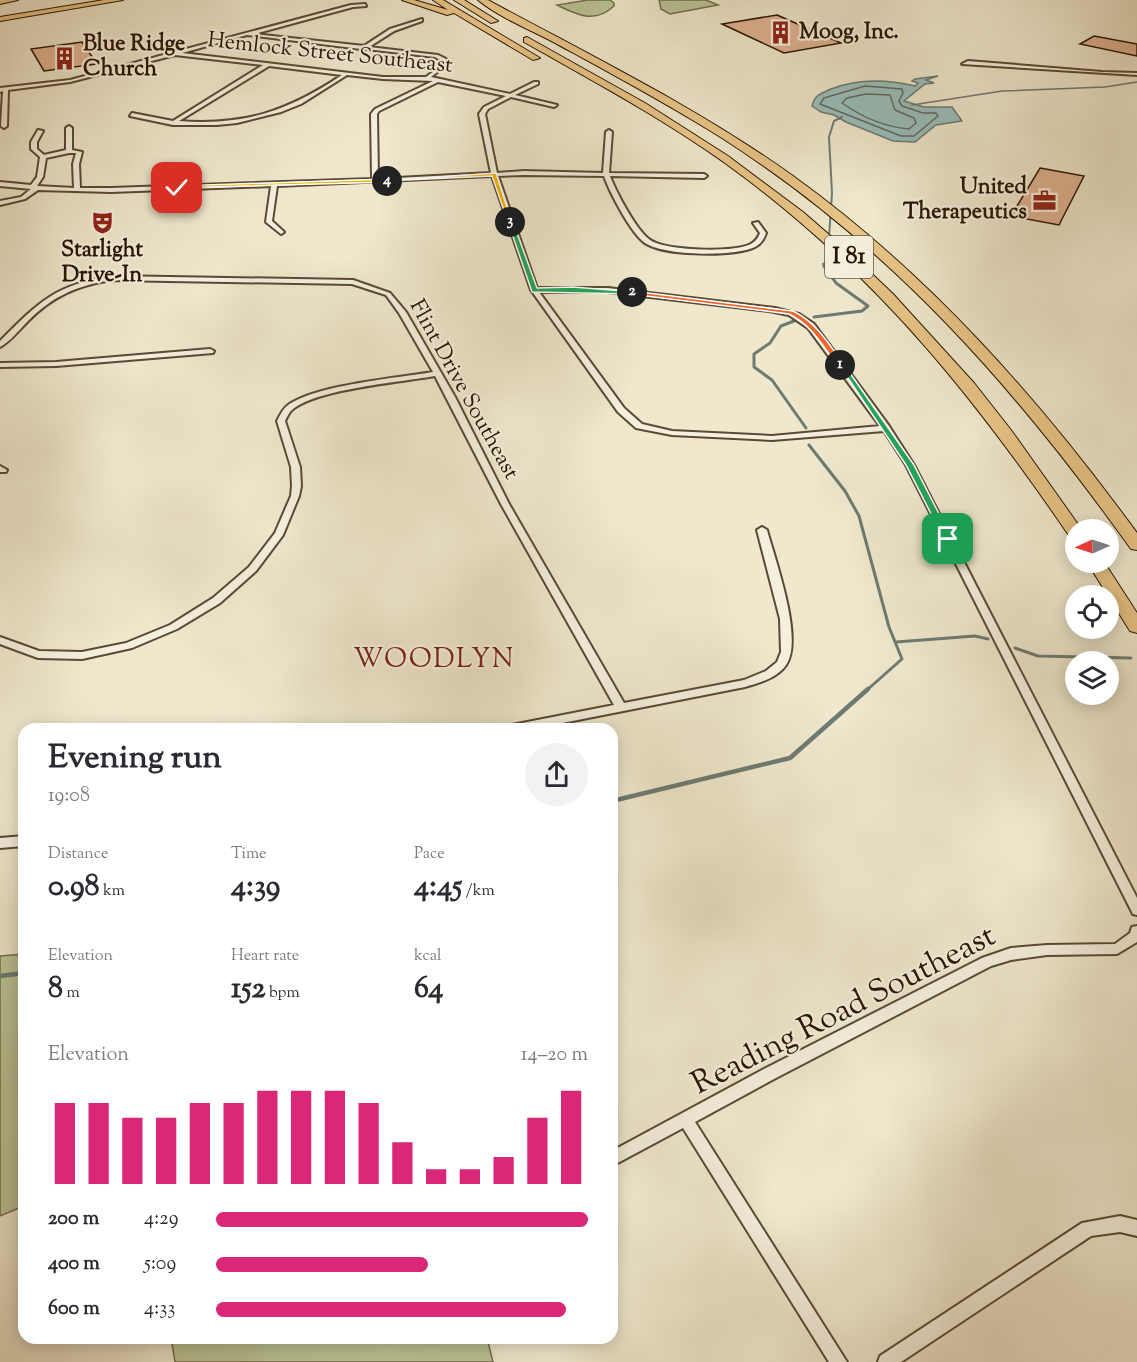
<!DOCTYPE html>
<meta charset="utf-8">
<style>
:root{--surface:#fff;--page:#f2f2f3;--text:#2b2b33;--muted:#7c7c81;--accent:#db2777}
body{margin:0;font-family:"Sorts Mill Goudy",serif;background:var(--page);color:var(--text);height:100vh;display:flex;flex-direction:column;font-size:22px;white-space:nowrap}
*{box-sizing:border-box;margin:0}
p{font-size:20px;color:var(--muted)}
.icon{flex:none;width:33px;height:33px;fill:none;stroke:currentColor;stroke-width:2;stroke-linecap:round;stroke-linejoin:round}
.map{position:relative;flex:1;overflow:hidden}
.sheet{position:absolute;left:18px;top:723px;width:600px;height:621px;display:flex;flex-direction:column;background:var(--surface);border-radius:18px;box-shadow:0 3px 15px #0003}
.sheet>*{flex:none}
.needle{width:39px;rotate:267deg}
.fabs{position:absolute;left:1065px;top:519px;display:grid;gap:12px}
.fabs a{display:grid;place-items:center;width:54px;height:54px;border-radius:50%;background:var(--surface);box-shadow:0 3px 15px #0003;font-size:30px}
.pin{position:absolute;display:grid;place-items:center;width:51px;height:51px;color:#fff;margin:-26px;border-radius:12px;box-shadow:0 3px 9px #0006}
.km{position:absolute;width:30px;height:30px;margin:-15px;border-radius:50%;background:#222;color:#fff;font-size:16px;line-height:30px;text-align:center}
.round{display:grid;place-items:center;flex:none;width:63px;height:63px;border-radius:32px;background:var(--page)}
.head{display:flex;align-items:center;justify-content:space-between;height:102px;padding:0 30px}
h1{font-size:33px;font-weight:700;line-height:45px}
.metrics{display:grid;grid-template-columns:repeat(3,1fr);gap:9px;height:102px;padding:6px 30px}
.metrics div{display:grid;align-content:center}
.metrics b{font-size:30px;font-weight:700}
.metrics small{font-size:16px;font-weight:400}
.metrics p{font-size:16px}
.chart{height:168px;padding:12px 30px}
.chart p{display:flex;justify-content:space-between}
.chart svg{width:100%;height:108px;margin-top:6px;stroke:var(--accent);stroke-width:6}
ul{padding:0 30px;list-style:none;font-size:20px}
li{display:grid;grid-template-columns:96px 72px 1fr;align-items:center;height:45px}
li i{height:15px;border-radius:8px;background:var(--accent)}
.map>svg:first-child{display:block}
.green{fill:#bbc597;stroke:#726d4c;stroke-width:1.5}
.water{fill:#9abfbd;stroke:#6d7b72;stroke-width:1.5}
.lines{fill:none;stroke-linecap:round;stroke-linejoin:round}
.shore{stroke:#626a60;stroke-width:1.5}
.stream-far3{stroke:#6d7b72;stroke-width:1.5}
.stream-far2{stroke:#6d7b72;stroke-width:2}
.stream-far1{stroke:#6d7b72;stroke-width:3}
.stream{stroke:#6d7b72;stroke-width:4.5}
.building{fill:#e0b393;stroke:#291502;stroke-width:1.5}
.minor-casing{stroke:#5a4a35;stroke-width:4}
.motorway-casing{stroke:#291502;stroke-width:2}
.minor{fill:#f5f0de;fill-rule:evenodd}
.motorway{fill:#e8c486;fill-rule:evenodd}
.split-1{fill:#22a559;stroke:#fff;stroke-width:1.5}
.split-2{fill:#f0652b;stroke:#fff;stroke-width:1.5}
.split-3{fill:#22a559;stroke:#fff;stroke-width:1.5}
.split-4{fill:#f5b400;stroke:#fff;stroke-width:1.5}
.split-5{fill:#f5b400;stroke:#fff;stroke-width:1.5}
.labels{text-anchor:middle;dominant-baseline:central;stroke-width:4.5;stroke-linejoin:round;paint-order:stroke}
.far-poi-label{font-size:22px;font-weight:bold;fill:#291502;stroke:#f5f0de;text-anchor:start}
.far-street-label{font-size:22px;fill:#291502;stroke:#f5f0de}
.shield{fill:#f5f0de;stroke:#665744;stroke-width:1.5}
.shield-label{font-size:24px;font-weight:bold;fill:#291502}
.neighbourhood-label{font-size:27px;letter-spacing:1.5px;fill:#7a1f14;stroke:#f5f0de}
.near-street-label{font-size:32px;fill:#291502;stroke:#f5f0de}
</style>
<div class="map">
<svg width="1137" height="1362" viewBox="0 0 1137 1362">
<rect width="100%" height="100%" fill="#efe8cd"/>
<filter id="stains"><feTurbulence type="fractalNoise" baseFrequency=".00333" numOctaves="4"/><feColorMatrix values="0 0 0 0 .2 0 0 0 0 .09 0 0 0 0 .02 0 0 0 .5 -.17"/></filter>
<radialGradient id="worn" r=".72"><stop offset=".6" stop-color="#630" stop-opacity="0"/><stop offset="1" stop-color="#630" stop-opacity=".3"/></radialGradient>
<path class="green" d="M588,0H610L614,3V6C595,24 577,15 557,5Z
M659,0H706L718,5L670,14L661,9Z
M24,954V1206L0,1216V956Z
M171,1338H487L493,1362H175Z"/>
<path class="water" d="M938,76L926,80L934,83L925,84L904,101L924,107H952L962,121L936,125L915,142L893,141L846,122L834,115L821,112L812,106C815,94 821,94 831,89C859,78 886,79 915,86L918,83L912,81L915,79Z"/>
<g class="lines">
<path class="shore" d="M865,86L902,89L903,93L899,101L902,106L923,113H936L938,116L914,136H901L820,104L824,98Z
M866,94L890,95L895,110L914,118L916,123L909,129C885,127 862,117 842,103L847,98Z"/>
<path class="stream-far3" d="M912,105L1002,91L1105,87L1137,82
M839,119L842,117"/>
<path class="stream-far2" d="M829,237L832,193L829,137L834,121L842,117
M824,267L823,264L831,261L829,244"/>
<path class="stream-far1" d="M814,317L862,311L868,306L836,283L824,266
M794,321L781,326L770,343L754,354V367L772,380L806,428
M809,445L845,491L859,516L889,627L902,659L867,690
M896,642L975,636L988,639
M1015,648L1038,656L1131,658"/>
<path class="stream" d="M612,801L790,758L868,689
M0,976L24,973"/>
</g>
<path class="building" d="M777,15L841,43L784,53L722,24Z
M1094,36L1137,44V56L1080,44Z
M82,42L97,64L44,71L31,49Z
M1040,168L1084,176L1059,225L1011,216Z"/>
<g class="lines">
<defs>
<path id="minor" d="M365,4L366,6L353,7L254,34L364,46L390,29L422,19V21L394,31L369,47L438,55L446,59V65L431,77L510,94L534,82H538V84L515,95L557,105L554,107L511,97L488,109L485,114L497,173L524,171L603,173L606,132L609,130L612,132L609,173L704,174L707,176L704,178L610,176C616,192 636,230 650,240C666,251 734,253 751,244C756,241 758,238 760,233L753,223L758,222L766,233C764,239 761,244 755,247C734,257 665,256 645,243C631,233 610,193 604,176L524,175L498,176L537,288H608L775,308L799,314L814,324L889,426L914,465L1137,898V915L1133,914L906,465L884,431L772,440L672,435L636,428L618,412L531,290L492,176L277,186L272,221L283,231L284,232L281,234L266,222L271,186L111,192L38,190L25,199L0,205V201L21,197L31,189L0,186V182L31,185L37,177L40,157L31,149V142L38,130L43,131L37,142V149L44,155L66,150V128L69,126L72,128V150L82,152L79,164L80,188H111L372,179L371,114L375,109L433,81L383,79L347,75L301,104L281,112L237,123L217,125H173L130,116L132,113L173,121L263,65L175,55L70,82L8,90L7,126L4,128L1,126L3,91L0,92V88L70,80L351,5ZM247,35L361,49L363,50L366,49L435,57L442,61V65L426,77H383L182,53ZM269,66L342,75C288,111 245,126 179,121ZM438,82L506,96L484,107L479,114L491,173L378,179L377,114L379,111ZM69,153H76L73,164L74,188L37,186L43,177L46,158ZM539,292H608L769,311L789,315L808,328L880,426L772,436L672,431L642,424L624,408Z
M968,61L1102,72L1137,73V75L962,64Z
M111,276L353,280L390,293L406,312L455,397L509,504L624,703L744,680L766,671L777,662L781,652L780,619L757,530L762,527L767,530C775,560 804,639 786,665C777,678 759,683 745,687L532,729H507L508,726L512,725L614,705L501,504L435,376C401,382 318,389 293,409C289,412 287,417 285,421L300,467L301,486L299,496L283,535L256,571L220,603L177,629L132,648L82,659L38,658L0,644V637L39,651L82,652L126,643L170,625L213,598L249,567L275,533L291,496L292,486L291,467L277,421C280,416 282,410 287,406C314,385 398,378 433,372L399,313L386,295L352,284L111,280C76,286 53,296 28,321C19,330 10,342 0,347V341C39,302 55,285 111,276Z
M210,349L214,351L213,353L56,366L0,367V363L56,362Z
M0,466L7,470L6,472H0Z
M24,836V846L0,848V838Z
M1137,926V942L1117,954L1047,955L1011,960L991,966L774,1079L695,1122L847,1362H829L683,1128L612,1166V1151L764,1069L982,958L1011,948L1047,945L1115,944L1130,933L1132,927Z
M1120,1216L1137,1220V1236L1120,1232L1091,1236L901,1362H878L880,1356L1082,1223Z"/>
<path id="motorway" d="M0,0H18L0,4Z
M104,0H123L0,21V17Z
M402,0H414L448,10L433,0H443L540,58L533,60L454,13L447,15Z
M454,0H464L498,21L491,23Z
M478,0H488C591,56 698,108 793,176C929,274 1039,399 1137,533V550L1131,549C1015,387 891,246 722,138C668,104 612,74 557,44C533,31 498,17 478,0Z
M527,37L645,103L728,156L803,212L849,252L893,294L974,383L1011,430L1082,530H1076V538L1070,537C975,398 883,283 748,180C679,127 600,85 524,42V38Z
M1087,562H1104L1137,613V633L1130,631Z"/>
</defs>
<use href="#minor" class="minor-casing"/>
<use href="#motorway" class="motorway-casing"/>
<use href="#minor" class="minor"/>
<use href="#motorway" class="motorway"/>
</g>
<path class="split-1" d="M838,363H843L914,465L952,539L951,541L944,539L906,465Z"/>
<path class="split-2" d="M632,291L793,311C816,322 829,344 844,365L838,366C823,347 812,325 789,314L630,294Z"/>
<path class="split-3" d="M510,220L513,222L537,288L573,287L635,292L632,294L532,292L508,222Z"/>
<path class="split-4" d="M496,173L512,223L508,222L492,176L384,181Z"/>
<path class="split-5" d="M387,179L389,182L174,188L177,186Z"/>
<defs>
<symbol id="building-bare" viewBox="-9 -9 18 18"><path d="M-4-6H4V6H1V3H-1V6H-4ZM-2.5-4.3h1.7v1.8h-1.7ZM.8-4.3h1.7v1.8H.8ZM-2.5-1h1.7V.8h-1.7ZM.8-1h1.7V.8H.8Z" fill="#8f2418" stroke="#f5f0de" stroke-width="2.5" paint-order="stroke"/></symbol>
<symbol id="office-bare" viewBox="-9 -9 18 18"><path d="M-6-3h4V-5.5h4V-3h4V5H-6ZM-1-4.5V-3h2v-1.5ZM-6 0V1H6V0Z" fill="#8f2418" stroke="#f5f0de" stroke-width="2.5" paint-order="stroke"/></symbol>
<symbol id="theatre-bare" viewBox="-9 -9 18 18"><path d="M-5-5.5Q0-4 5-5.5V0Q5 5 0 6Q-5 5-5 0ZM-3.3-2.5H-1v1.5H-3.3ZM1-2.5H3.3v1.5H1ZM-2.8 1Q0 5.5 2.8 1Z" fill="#8f2418" stroke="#f5f0de" stroke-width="2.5" paint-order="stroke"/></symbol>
</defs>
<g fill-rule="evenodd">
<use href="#building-bare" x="764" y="16" width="33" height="33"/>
<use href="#building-bare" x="48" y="42" width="33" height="33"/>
<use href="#office-bare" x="1028" y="184" width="33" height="33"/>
<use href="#theatre-bare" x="86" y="206" width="33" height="33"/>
</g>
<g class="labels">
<g class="far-poi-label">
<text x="799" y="33">Moog, Inc.</text>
<text x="83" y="45">Blue Ridge<tspan x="83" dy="25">Church</tspan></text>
<text x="1027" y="188" text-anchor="end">United<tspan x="1027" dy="25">Therapeutics</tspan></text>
<text x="102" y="251" text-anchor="middle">Starlight<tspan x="102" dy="25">Drive-In</tspan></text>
</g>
<g class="far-street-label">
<text transform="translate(330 54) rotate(6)">Hemlock Street Southeast</text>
<text transform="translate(463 390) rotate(61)">Flint Drive Southeast</text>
</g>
<rect class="shield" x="825" y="236" width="48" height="42" rx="4.5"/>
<g class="shield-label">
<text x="849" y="257">I 81</text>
</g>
<g class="neighbourhood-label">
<text x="434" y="660">WOODLYN</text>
</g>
<g class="near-street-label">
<text transform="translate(844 1011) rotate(-27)">Reading Road Southeast</text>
</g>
</g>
<rect width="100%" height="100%" filter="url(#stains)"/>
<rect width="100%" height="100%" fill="url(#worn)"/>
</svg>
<div class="fabs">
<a><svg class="needle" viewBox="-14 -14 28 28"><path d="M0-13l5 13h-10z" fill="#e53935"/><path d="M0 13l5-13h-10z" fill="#7c7c81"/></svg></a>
<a><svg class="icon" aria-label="locate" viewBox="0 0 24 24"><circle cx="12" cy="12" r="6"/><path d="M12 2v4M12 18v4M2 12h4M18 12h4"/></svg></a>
<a><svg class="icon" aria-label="layers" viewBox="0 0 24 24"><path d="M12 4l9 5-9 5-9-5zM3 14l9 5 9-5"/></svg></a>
</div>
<div class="pin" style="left:948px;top:539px;background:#1e9e55"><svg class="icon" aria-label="arrive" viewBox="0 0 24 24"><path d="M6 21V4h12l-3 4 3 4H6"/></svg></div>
<div class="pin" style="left:177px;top:188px;background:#d93025"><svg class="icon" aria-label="check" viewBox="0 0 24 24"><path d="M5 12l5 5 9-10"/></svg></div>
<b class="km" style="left:840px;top:365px">1</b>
<b class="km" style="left:632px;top:292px">2</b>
<b class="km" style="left:510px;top:222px">3</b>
<b class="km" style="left:387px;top:181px">4</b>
<section class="sheet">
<div class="head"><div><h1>Evening run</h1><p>19:08</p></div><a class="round"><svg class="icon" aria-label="share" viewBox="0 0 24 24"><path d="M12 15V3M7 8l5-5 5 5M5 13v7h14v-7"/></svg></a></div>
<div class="metrics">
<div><p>Distance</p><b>0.98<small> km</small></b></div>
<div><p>Time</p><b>4:39</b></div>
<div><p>Pace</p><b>4:45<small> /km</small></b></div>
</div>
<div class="metrics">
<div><p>Elevation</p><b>8<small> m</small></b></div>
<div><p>Heart rate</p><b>152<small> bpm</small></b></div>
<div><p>kcal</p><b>64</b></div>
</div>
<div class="chart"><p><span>Elevation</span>14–20 m</p>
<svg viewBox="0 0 160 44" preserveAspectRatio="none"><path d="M5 44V11M15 44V11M25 44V17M35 44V17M45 44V11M55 44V11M65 44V6M75 44V6M85 44V6M95 44V11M105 44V27M115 44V38M125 44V38M135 44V33M145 44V17M155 44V6"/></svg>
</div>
<ul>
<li><b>200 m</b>4:29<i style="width:100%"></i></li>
<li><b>400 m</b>5:09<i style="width:57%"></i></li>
<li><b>600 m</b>4:33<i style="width:94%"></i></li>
</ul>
</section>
</div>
